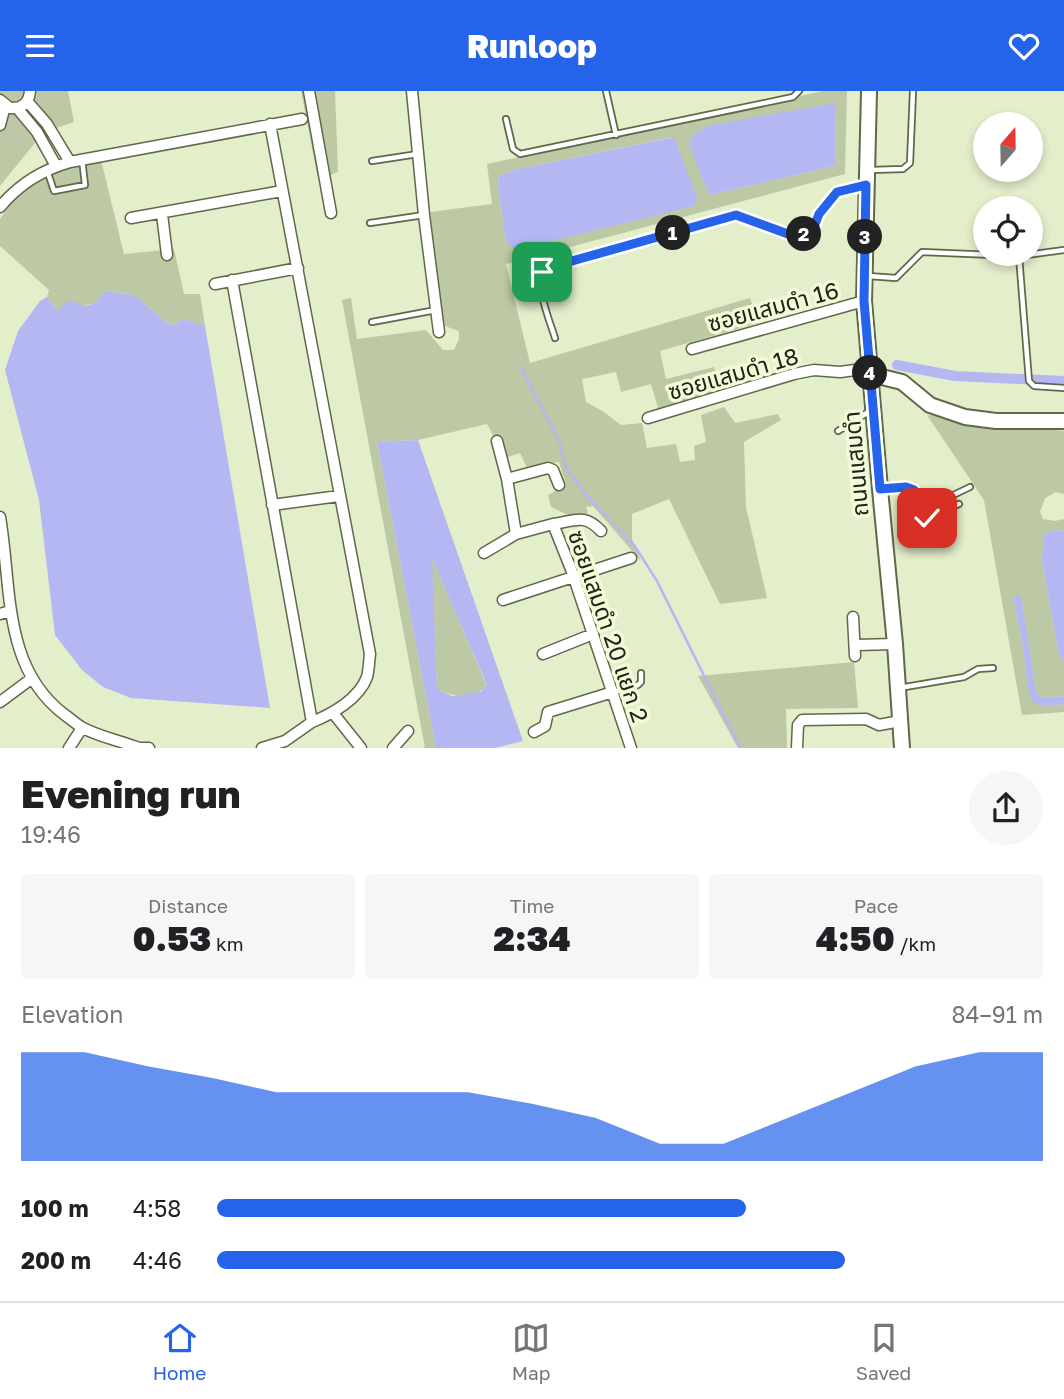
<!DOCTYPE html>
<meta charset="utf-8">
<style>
:root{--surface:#fff;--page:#f6f6f6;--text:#202124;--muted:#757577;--line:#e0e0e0;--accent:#2563eb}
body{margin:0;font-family:"Golos Text","Noto Sans Thai",sans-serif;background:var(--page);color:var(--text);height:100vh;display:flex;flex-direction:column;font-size:26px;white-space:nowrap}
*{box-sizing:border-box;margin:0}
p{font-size:23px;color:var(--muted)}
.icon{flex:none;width:38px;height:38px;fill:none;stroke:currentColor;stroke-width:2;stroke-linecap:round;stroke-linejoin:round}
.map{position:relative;height:657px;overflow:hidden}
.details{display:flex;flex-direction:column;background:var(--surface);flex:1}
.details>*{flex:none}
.needle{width:46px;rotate:20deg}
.buttons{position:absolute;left:973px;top:21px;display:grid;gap:14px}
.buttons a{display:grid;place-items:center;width:70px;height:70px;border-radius:50%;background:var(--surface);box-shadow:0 4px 10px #0003;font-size:35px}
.pin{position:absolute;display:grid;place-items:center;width:60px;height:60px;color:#fff;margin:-30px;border-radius:14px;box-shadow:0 4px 10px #0006}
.km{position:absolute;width:35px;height:35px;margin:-18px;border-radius:50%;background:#222;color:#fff;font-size:19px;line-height:35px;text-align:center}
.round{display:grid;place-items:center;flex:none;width:74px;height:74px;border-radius:37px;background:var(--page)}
.overview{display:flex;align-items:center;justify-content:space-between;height:119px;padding:0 21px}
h1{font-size:38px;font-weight:800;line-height:52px}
.figures{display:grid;grid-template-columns:repeat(3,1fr);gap:10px;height:119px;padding:7px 21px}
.figures div{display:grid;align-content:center;border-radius:7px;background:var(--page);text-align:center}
.figures b{font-size:35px;font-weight:800}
.figures small{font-size:19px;font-weight:400}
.figures p{font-size:19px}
.chart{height:196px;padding:14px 21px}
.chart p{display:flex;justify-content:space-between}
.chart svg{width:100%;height:126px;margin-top:7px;fill:var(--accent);opacity:.7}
ul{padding:0 21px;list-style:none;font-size:23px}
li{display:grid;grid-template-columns:112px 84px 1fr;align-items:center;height:52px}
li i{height:18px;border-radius:9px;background:var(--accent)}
header{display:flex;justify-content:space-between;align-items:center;height:91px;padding:0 21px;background:var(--accent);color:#fff;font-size:32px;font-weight:800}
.menu{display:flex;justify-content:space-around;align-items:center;height:98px;border-top:2px solid var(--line);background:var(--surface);font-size:19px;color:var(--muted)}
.menu a{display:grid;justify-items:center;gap:4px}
.menu .on{color:var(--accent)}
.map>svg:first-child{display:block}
.green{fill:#bdc9a4;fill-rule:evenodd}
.water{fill:#b5b7f3;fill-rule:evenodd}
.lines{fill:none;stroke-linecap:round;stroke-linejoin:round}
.stream{stroke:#b5b7f3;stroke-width:2.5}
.canal{stroke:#b5b7f3;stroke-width:10}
.lane-casing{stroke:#5f684a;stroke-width:8}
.street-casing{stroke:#5f684a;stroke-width:13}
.secondary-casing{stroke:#5f684a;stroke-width:18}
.lane{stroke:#fff;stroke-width:4.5}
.street{stroke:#fff;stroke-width:10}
.secondary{stroke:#fff;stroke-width:14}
.route-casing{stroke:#fff;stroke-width:14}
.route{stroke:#2563eb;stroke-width:9}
.labels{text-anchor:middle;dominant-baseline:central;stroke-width:7;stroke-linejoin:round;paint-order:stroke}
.street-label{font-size:23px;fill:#202418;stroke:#f0fbd8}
</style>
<header><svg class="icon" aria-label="menu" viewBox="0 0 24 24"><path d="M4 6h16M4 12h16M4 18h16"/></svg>Runloop<svg class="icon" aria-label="heart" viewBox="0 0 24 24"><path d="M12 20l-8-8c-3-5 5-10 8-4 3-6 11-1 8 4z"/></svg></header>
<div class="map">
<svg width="1064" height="657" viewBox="0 0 1064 657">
<rect width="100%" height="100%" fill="#e3eecb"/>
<path class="green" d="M0,0H68L74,31L53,38L34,53L0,95Z
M301,0H335L338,81L318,88Z
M823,0H847L845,83L506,173L530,272L750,207L758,232L660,260L666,288L714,276L721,300L658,317L651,293L621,301L616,281L582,288L586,311L604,321L621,334L642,332L647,357L676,353L680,371L695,369L694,355L706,351L701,324L724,316L735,332L778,323L781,329L744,351L746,416L767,507L720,513L669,408L632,423V448L641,470L593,415L586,416L588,422L572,426L551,416L548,404L566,394L559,371L527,377L520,362L505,367L487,333L418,349L377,351L436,657H425L342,209L351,207L357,248L426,239L443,259H454L459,248V240L442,234L430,121L492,113L487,73ZM836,13L835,75L709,104ZM673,46L506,151L498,95L499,85L514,79Z
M101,69L124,163L174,158L184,203H200L205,235L184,228L171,235L134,204L105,200L96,212L58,220L47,206L49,199L0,155V128L12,110L43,84Z
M927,324L1064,340V403L1056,401L1045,407L1040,421L1043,428L1055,430L1064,428V440L1055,439L1042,470L1059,563L1064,570V605L1043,607L1036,602L1022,524L1023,513L1013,506L1022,549L1028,597L1043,615L1064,613V621L1022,624L984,409Z
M431,465L487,595C474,609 452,606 437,598Z
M854,571L858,617L786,618L787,657H738L698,585Z"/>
<path class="water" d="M836,12L835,75L709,104L689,53L694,42L711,34Z
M674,46L697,106L694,115L515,159L506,151L498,95L499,85L514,79Z
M104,200L134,204L171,235L184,228L205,235L270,617L131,607L103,596L82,579L55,544L39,409L5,279L18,240L40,210L47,206L58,220L69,209L85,215L96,212Z
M418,349L523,650L495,657H436L377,351ZM432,468L487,594L481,601L452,605L437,598Z
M1055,439L1064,440V570L1059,564L1042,470L1044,443Z
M1021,504L1036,602L1043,607L1064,605V613L1043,615L1032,610L1028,597L1022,549L1013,506Z"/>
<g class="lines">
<path class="stream" d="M520,275L560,352L565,375L587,405L634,454L657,490L740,657"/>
<path class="canal" d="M897,274L955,285L1064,290"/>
<defs>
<path id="lane" d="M606,0L616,44
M506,28L513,58L520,63L793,6L799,0
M372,70L418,63
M47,79L54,100L85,94L82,68
M871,79L903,78L910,72L913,0
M370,132L424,124
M1019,165L1029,290L1034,295L1064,297
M868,185L896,187L922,161L1019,165L1064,159
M372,231L436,219
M555,247C550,230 532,190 547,177L736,124L788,143L804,142L814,136L819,123L837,101L865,94
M838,340L870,320
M884,398C928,395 907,398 927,427L959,413
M922,419L970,396
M899,597L964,586L978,578L993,577
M615,601L638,594L641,591V582"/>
<path id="street" d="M309,0L331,122
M412,0L424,124L439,241
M0,9L10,17C22,18 29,12 30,0
M27,10L47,33L70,71
M17,17L37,41L56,75
M270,33L370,563C369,570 369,579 367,586C359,608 332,623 312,631
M0,34L5,15
M0,116C19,93 42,79 70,71L302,28
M162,123L167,164
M131,127L282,100
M232,189L312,631L285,650L262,657
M215,193L298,177
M692,258L864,210
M648,327L794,283L814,279L840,281L870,277
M497,350L507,388L516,443L553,433L571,478L631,657
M507,388L548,377L553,379L559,394
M272,414L339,405
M0,426C12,496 2,577 65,624C71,628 77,634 83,637C100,646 121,650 139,657H149
M553,433C575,430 584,422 601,440
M484,462L516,443
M503,509L631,467
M0,523L10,520
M853,526L855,565
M856,554L895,553
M543,563L593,543
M0,611L31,588
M333,622L361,657
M534,641L545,635L548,621L613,601
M69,657L82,637
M393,657L408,640
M797,657L798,634L802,629L866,628L879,634L900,630"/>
<path id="secondary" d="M869,0L864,210L880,398L895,553L902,657
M870,283L902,291L930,314L965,326L996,330H1064"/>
</defs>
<use href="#lane" class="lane-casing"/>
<use href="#street" class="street-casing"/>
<use href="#secondary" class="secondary-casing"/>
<use href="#lane" class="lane"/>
<use href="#street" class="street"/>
<use href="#secondary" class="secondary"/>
</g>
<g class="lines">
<defs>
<path id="route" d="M542,181L547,177L736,124L788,143L804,142L814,136L819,123L837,101L866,94L864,210L880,398L906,396L914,399L927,427"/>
</defs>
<use href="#route" class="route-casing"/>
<use href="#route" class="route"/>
</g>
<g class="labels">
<g class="street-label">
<text transform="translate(773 215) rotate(-15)">ซอยแสมดำ 16</text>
<text transform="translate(733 282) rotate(-16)">ซอยแสมดำ 18</text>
<text transform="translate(855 373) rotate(-95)">ถนนแสมดำ</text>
<text transform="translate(609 535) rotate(71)">ซอยแสมดำ 20 แยก 2</text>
</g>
</g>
</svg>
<div class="buttons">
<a><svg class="needle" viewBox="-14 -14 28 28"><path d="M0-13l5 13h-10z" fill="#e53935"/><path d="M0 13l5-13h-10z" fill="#757577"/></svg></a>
<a><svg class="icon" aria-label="locate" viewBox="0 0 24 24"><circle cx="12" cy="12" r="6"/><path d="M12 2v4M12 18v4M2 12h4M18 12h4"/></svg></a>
</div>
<div class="pin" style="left:542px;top:181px;background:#1e9e55"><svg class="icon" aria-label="arrive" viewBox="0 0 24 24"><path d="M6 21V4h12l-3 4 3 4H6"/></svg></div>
<div class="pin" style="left:927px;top:427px;background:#d93025"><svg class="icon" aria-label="check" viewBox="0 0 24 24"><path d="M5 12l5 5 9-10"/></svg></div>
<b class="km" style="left:673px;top:142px">1</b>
<b class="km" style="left:804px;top:143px">2</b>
<b class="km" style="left:865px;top:146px">3</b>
<b class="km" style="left:870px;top:282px">4</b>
</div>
<section class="details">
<div class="overview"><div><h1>Evening run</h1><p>19:46</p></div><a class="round"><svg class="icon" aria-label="share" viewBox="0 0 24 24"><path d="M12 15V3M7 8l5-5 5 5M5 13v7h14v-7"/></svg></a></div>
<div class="figures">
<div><p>Distance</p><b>0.53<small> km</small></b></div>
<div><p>Time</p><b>2:34</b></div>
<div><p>Pace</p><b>4:50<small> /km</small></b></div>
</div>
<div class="chart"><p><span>Elevation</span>84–91 m</p>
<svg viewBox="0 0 160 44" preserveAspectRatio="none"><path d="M0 44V6L10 6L20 11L30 15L40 20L50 20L60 20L70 20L80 24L90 29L100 38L110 38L120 29L130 20L140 11L150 6L160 6V44z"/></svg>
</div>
<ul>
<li><b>100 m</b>4:58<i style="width:64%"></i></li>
<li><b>200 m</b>4:46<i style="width:76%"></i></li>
</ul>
</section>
<nav class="menu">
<a class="on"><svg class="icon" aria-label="home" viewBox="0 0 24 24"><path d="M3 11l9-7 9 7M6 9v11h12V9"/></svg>Home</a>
<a><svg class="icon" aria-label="map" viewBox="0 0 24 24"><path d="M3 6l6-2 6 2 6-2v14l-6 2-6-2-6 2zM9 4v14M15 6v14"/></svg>Map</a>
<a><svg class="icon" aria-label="saved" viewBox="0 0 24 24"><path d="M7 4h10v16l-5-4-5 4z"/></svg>Saved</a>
</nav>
